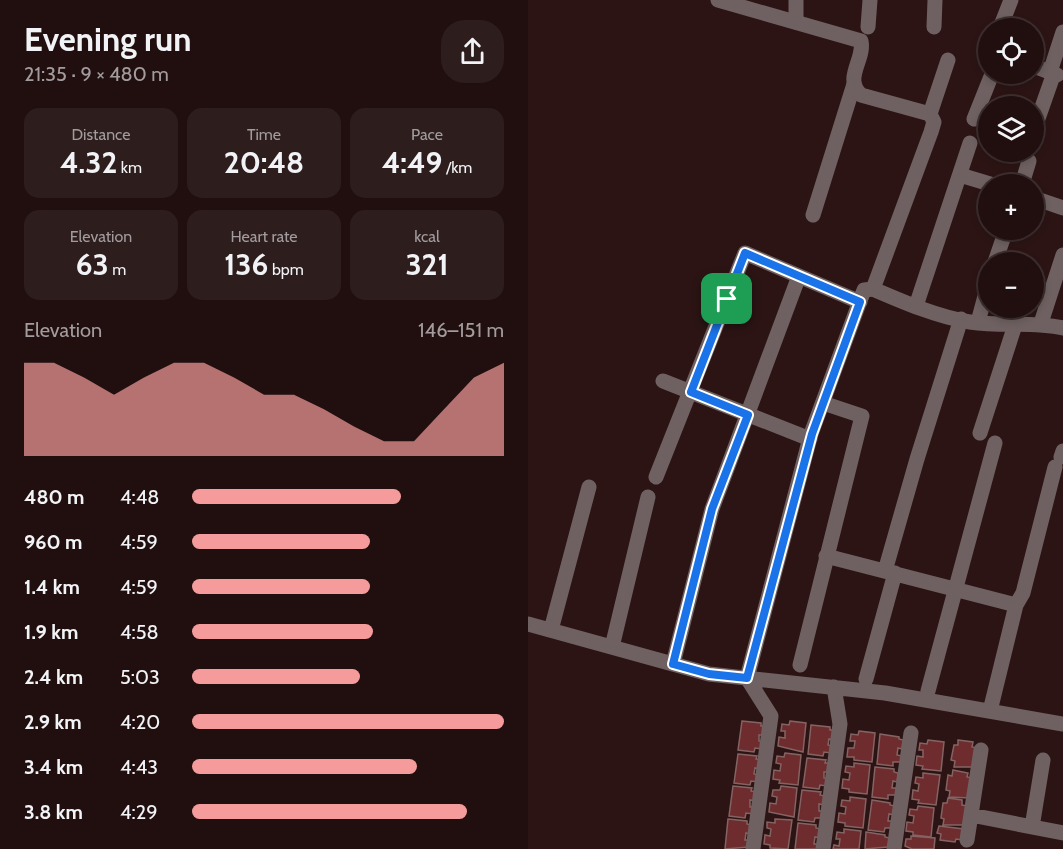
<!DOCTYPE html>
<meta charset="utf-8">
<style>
:root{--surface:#210f0f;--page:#2d1d1d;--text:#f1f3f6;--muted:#a29c9e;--line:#3e2f2f;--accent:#f59b9b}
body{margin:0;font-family:Cabin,sans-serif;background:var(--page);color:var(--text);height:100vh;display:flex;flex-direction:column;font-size:22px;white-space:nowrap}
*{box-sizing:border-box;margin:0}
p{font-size:20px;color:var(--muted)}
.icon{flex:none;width:33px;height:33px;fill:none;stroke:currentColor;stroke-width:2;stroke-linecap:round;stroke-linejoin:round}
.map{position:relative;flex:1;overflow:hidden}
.panel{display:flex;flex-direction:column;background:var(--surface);width:528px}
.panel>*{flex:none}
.buttons{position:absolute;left:450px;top:18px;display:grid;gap:12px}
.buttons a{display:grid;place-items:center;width:66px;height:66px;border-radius:50%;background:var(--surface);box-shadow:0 3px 9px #0003,0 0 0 2px var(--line);font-size:30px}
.pin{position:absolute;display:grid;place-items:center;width:51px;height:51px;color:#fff;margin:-26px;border-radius:12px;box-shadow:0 3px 9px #0006}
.round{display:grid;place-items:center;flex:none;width:63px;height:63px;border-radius:24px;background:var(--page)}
.headline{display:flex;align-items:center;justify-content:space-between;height:102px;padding:0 24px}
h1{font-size:33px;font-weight:800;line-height:45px}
.stats{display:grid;grid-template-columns:repeat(3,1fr);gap:9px;height:102px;padding:6px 24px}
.stats div{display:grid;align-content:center;border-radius:15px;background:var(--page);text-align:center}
.stats b{font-size:30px;font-weight:800}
.stats small{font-size:16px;font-weight:400}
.stats p{font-size:16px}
.chart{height:168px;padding:12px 24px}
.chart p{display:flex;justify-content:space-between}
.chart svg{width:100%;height:108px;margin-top:6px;fill:var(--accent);opacity:.7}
ul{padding:0 24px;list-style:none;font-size:20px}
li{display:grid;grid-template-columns:96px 72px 1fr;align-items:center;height:45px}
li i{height:15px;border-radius:8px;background:var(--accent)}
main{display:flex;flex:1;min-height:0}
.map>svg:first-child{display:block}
.building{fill:#6e2c2f;stroke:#836463;stroke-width:1.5}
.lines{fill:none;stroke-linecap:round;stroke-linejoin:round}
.minor{stroke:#6f6161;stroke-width:15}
.tertiary{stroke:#6f6161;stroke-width:15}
.route-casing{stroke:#fff;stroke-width:12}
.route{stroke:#1a73e8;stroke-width:8}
</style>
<main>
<section class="panel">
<div class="headline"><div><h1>Evening run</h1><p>21:35 · 9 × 480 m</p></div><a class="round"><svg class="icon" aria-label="share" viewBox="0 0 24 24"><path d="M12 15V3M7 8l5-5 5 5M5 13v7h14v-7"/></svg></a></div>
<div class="stats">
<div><p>Distance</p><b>4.32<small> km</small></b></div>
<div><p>Time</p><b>20:48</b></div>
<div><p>Pace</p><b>4:49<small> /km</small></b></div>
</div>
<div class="stats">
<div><p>Elevation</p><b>63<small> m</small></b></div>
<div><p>Heart rate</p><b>136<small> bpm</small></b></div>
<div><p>kcal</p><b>321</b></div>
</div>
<div class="chart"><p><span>Elevation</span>146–151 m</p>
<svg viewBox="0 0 160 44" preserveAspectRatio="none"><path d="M0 44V6L10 6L20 12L30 19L40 12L50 6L60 6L70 12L80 19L90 19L100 25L110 32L120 38L130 38L140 25L150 12L160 6V44z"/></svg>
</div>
<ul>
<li><b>480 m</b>4:48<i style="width:67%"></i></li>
<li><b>960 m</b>4:59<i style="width:57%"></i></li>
<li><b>1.4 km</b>4:59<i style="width:57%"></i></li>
<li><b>1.9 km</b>4:58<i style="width:58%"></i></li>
<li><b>2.4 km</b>5:03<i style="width:54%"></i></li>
<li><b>2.9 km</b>4:20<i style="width:100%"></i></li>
<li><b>3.4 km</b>4:43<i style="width:72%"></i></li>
<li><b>3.8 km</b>4:29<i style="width:88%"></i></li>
</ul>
</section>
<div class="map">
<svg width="535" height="849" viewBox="0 0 535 849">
<rect width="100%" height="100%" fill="#2c1414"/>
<path class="building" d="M214,721L233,723V726H237L236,735H231V741L235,742L234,749L227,748L226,752L210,750Z
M262,721L278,723L275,752L250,746L251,737L257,738V731H253L254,724L261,725Z
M283,725L302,727V730H306L305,740L301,739L300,745L304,746L303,753L296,752L295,756L280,754Z
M331,731L347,733L344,762L326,760V757H319L320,748H326L327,741H322L323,734L330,735Z
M352,734L371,737V739L375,740L374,749L370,748L369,755L374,756L373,762H365V766L349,764Z
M400,740L416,742L413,771L394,769L395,766L388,765L389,756L395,757V750H391L392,743L399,744Z
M430,740L445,742L444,747L450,748L447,767H426L427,761L423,760L426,745H430Z
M257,753L273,755L270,785L251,783L252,780L245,779L246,770L252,771L253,764L248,763L249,756L256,757Z
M210,754L229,756L228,759L233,760L232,769L227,768L226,774L231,775L230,782L223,781L222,785L206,783Z
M279,758L298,760L297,763H302L301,772H296V778L300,779L299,786L292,785L291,789L275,787Z
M326,763L342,765L339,794L321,792V789L314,788L315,779L321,780L322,773L317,772L318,766L326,767Z
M347,767L366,769V772L370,773L369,782L365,781L364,788H368V795H360V799L344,797Z
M425,770L440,773L439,777L445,778L442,798L421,797L422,791L418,790L420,775L424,776Z
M395,773L412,775L408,805L390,803L391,800L384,799L385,790L390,791L391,784L387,783L388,777L395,778Z
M205,786L224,788L223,791L228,792L227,801L222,800V807H226L225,814L218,813L217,818L201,816Z
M253,786L269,788L266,817L241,812L242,803L248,804L249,797L244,796L245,790H252Z
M274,790L293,792L292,795L297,796L296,805L291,804V811H295L294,818H287L286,822L270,820Z
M322,797L338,799L335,828L317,826V823L310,822L311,813L317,814L318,807L313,806L314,800L322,801Z
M420,798L434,800V805L440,806L437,825H415L416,819L413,818L415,803H419Z
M344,800L362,803V805L367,806L366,815L361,814L360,821H365L364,828H357L356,832L340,830Z
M390,806L406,808L403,837L385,835V832L378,831L379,822L385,823L386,816L381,815L382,809L389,810Z
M200,819L219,821V824L223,825L222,834L218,833L217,840H222L221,847L197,849Z
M247,819L264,820L260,849L242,848V845L236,844L237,835L242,836L243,829L239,828V822L247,823Z
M270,823L288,825V828L293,829L292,838L287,837L286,844H291L290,849H267Z
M411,826L436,829L434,840L428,839L427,842L412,840L413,834L409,833Z
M316,829L333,831L331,849H305L306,845L311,846L312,839H308L309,832L316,833Z
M338,832L357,835V837L362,838L360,847L337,849Z
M383,836L407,838L406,849H384L377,846L378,839H383Z"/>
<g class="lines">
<path class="minor" d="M268,22V0
M340,27L342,0
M406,27L407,0
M472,28L483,0
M506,66L529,75
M522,72L535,32
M402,114L420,60
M446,119L464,74
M506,130L526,73
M432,175L462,184
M494,184L501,161
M506,198L535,208
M285,215L326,84
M467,262L478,230
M388,306L442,143
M450,322L460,285
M513,323L535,255
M135,381L282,439
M452,433L488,322
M533,457L535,451
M128,477L217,253L332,302
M298,556L488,605L462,711
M357,571L389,459L433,319
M488,605L495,593L527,467
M0,624L181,674L357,693L535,724
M23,630L61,487
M84,647L120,497
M145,664L184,509L271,276
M272,665L334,416L295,403
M338,679L367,573
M400,691L467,443
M443,815L535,833
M504,827L515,760
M439,840L453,750
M225,849L243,716L219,678L283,434L336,290L345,289
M295,849L312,724L306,687
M366,849L383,733"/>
<path class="tertiary" d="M190,0L333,41C337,60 315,78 333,95L402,114L406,122L403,132L345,289C375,302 410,317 442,322C474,327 504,321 535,328"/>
</g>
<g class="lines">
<defs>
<path id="route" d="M217,253L332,302L284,434L219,678L181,674L145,664L184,509L220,415L163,392Z"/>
</defs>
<use href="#route" class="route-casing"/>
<use href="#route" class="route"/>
</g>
</svg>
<div class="buttons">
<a><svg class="icon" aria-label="locate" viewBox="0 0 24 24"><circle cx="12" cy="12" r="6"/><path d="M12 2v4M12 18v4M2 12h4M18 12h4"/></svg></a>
<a><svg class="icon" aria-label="layers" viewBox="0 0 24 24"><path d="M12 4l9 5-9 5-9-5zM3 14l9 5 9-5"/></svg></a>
<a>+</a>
<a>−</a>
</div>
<div class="pin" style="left:199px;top:299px;background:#1e9e55"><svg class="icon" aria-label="arrive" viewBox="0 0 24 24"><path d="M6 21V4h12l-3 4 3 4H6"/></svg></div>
</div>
</main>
